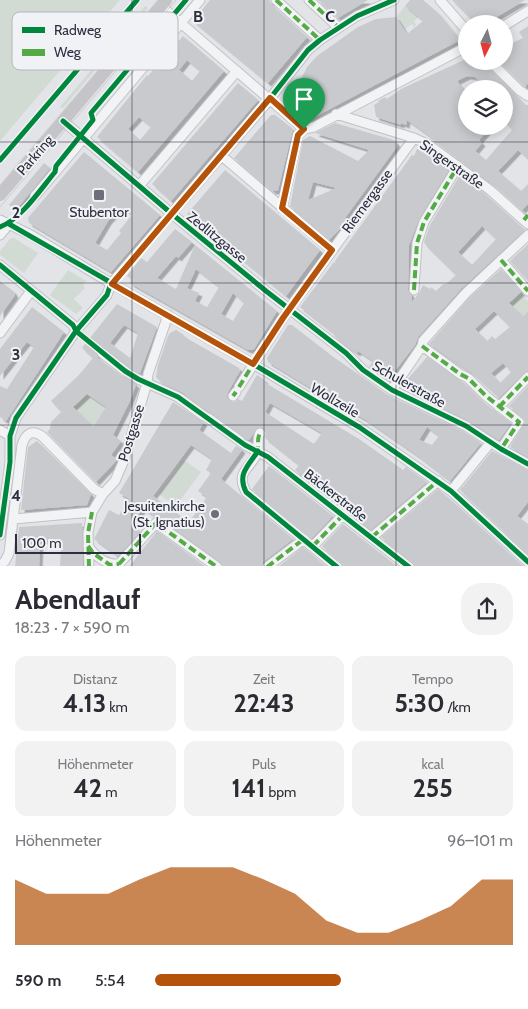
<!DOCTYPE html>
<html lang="de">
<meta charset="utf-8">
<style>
:root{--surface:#fff;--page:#f2f2f3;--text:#2b2b33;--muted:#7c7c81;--accent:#b45309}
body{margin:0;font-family:Cabin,sans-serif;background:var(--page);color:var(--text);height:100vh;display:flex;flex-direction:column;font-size:19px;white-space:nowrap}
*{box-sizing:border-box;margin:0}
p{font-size:16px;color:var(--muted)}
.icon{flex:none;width:28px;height:28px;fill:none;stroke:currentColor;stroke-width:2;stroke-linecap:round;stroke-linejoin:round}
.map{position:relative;height:566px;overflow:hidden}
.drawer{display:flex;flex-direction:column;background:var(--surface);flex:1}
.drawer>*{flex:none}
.needle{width:32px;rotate:186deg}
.buttons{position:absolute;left:458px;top:15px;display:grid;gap:10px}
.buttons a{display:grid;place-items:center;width:55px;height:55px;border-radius:50%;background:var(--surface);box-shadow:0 2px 12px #0003;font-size:25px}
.scale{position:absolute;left:15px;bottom:12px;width:126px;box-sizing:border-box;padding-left:5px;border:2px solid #2c2e3f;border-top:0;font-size:14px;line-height:18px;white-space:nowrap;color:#2c2e3f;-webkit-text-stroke:4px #f1f2f6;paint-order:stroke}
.pin{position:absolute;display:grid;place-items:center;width:42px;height:42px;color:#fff;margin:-51px -21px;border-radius:50% 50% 50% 0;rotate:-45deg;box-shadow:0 0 5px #0007}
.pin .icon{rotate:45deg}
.round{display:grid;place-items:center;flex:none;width:52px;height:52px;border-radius:20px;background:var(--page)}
.overview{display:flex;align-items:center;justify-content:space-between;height:85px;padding:0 15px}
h1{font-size:28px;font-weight:800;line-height:38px}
.metrics{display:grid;grid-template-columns:repeat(3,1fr);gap:8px;height:85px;padding:5px 15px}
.metrics div{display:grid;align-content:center;border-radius:12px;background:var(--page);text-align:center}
.metrics b{font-size:25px;font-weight:800}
.metrics small{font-size:14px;font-weight:400}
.metrics p{font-size:14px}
.chart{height:140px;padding:10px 15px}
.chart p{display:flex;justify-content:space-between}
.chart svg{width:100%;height:90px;margin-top:5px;fill:var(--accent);opacity:.7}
ul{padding:0 15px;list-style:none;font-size:16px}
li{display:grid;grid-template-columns:80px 60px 1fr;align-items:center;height:38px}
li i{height:12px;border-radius:6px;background:var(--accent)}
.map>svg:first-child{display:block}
.green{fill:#d2dad4}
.building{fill:#c9cace;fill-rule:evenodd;filter:url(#shadow)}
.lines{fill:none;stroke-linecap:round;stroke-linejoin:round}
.street-tunnel{stroke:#bec0c6;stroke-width:9;stroke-dasharray:9 4.5;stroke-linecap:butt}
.street-casing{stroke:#c2c2c6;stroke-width:11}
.street{stroke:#f2f3f5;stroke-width:9}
.secondary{stroke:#c4c4c9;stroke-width:12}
.tram{stroke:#cccccf;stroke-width:1}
.quiet{stroke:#54ab46;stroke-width:4;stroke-dasharray:8 4;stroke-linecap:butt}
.cycleway-casing{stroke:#f1f2f6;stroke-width:8}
.cycleway{stroke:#00873e;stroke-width:5}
.route-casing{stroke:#fff;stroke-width:10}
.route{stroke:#b45309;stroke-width:6}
.grid{fill:none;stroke:#2c2e3f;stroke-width:1;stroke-opacity:0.55}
.poi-dot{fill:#6c6e7a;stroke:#f1f2f6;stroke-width:2}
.labels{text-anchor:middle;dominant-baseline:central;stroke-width:4;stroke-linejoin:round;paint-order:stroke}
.street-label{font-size:14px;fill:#2c2e3f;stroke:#f1f2f6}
.poi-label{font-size:14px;fill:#2c2e3f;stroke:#f1f2f6}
.key{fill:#f1f2f6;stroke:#b6b7bf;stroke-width:1}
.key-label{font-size:14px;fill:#2c2e3f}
.grid-label{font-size:16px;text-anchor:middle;font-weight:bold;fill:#2c2e3f;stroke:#f1f2f6;stroke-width:4;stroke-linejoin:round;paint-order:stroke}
</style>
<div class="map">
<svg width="528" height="567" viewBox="0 0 528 567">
<defs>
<filter id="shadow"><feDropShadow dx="3.5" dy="3.5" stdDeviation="0" flood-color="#0004"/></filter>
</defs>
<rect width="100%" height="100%" fill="#e3e4e8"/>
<path class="green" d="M0,0H120L0,141Z
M145,6L148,8L63,108L60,107Z
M405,6L419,17L414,21L416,25L414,27L412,24L404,30L396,17Z
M11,238H14L38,253L24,273L0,255V251Z
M68,270L86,281L83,286L85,288L74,299L83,308L76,314L50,295Z
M522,289L528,296L525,299L528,301V311L523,316L508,302L521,292Z
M87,394L106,407L93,427L73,407Z
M184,460L201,472L176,506L159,494Z"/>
<path class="building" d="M210,0H269L272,5L307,37L268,83L193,21Z
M318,0H368L338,18Z
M410,0H423L437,12L460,40L309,120L305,116V112L299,111L285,99L300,81L307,67L317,56L358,27L376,19L396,17L407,34L423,21L405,6Z
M452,0H525L485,24H476Z
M528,26V83L525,87L499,61H504V47L523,38L519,32Z
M183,36L224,71L138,172L97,137L147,75L148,76ZM187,60L200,71L192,81L179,70ZM139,117L151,127L140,140L128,129Z
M466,59V61H484L486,65L515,94L525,105H528V159L518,150L498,171L521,191L528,184V204L522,210L494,185L428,135L407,120L406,125L401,123V125L376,117L374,105L379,102L378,101L385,97L387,99L401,89ZM467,76L475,77L483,85L478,89H504V121L512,130L486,160L475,151L482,143L479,140L492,126H466V93L457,81Z
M238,83L258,100L171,201L152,184Z
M271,115H275L293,129L278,190L273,191L234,158Z
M335,123L394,140L397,144L396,148L345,218L346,219L340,229L329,240L290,206L303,140L310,136L358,161L369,150L315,133ZM313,182L337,188L308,200Z
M417,149L450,168L419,219L409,245L408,290L412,296V302L419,293L423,285L430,289L431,287L436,291L443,284H446L456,275L427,247L424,242L430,225L460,175L484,193L525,230L461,289L418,337L415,345L388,380L369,367L373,361L358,351L357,353L341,342L334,336L335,335L331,331L300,307L334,262L336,263L335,261L412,155L414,156ZM482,226L496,239L472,265L458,252Z
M84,152L160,215L111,272L29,223L28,218ZM121,207L132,215L119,231L121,233L107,250L95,243L108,221Z
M44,163L50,168L16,210L9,205Z
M225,170L320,250L286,296L187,214Z
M175,229L192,242L178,258L176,256L157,278L176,289L195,245L277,311L254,349L248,350L130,283L131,279L127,276L129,273L141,258L147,262ZM196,269L219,287L207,307L195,301L199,293L187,288ZM233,293L244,303L233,321L221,314Z
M528,244V281L510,261Z
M501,269L521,292L509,303L523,316L528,311V371L524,373L499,398L472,373L429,344L470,297ZM494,311L510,327L495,339L492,336L487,341L475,329ZM503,363L511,372L500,383L491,373Z
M0,281L13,291L15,295L0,316Z
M117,304L157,327L140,373L135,374L132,377L133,382L136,385L129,403L113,435L121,441L111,455L117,460L96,482L47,432L50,429L51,422L61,412L51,401L79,375L93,358L82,348ZM124,325L138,333L130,358L110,343ZM102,347L129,366L131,371L130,375L127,377L122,376L98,358L96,352L97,349ZM87,394L106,407L93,427L73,407Z
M32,307L64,332L6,421L0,417V386L7,389L34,347L27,342L0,376V349Z
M288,325H292L332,356L388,395L463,431L481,443L450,481L418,456L366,420L352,412V413L268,362L267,358ZM427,427L439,436L432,445L419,440Z
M176,330L184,335L183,336L239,368L240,371L228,392L227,398L230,401L235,402L238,399L242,401L257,375L265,380L264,382L359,439L403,470L406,467L427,482L371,530L350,513L348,509L343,508L295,470L299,465L265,438L266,432L263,428H257L249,440L246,439L182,392L163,384L156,377L158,365L168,336L170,333ZM270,403L322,433L314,444L265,412Z
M427,357L464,383L482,401L511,423L499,440L469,421L440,407L442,404L434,399L435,398L406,381Z
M528,386V457L510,447L525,422L523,417L509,406Z
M173,402L204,422L199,430L231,453L236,446L239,447L242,450L221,479L293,539L263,562L261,567H223L221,562L160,518L155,517L143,508L132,524L140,532L118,556L94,539L109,510L119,515L130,499L119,493ZM191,445L212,459L206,470L211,473L198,491L207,497L189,522L153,496Z
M37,441L91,494L87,505L21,510L28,447Z
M492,451L528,470V502L517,516L528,524V554L460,490Z
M269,466L333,516L312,538L252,489Z
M438,489L451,500L524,567H415L413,562L381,537Z
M82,523L83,567H60L61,546L54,540L40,541L39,567H15L19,527Z
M343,524L398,567H343L341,562L322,546Z
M157,531L206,567H129Z
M303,547L327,567H278Z"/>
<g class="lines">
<path class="street-tunnel" d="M125,371L138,379"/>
<defs>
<path id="street" d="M276,0L320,40
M309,0L338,27
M440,0L466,30
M161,6L304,129
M504,26L528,11
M490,61L519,90L528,96
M336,114L414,138L429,145L490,190L528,224
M63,121L172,214L266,291L346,353L363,370L392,390L466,426L501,449L528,464
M304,129L314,127L466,47
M222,156L332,250
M139,186L237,71
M35,196L200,0
M282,208L298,135L304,129
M0,220L31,235L107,281L253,364L359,427L451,491L528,562
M0,235L9,224
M501,260L528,291
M0,265L73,325L76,331
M414,290L417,243L424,222L458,166
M0,333L31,291
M422,346L460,374L468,378L486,396L519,422L501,449
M102,353L125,371
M138,379L178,397L204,416
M239,387L283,318L414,138
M392,390L422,346L423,341L466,293L528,235
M233,396L236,392
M499,407L528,377
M208,418L240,441
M0,430L10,436
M260,433C256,439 260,446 257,453C250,470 235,471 246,492L337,567
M245,445L268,457L409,567
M451,491L491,442
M14,519L92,512
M0,535L10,462V436L16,418L76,331L107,295L110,286L117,277L264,106L308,50L320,40L357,16L394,0
M372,537L438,481
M88,546C95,556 106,565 119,564
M313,546L344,514
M119,564L156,523L217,567
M0,566L5,561L9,553L22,445C26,433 32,429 43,437L94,489L103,494
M89,567L88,533L92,512L103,494L115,481L124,460L147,383L148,374L168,315
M267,567L304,539"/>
</defs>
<use href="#street" class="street-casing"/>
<use href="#street" class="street"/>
<path class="secondary" d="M0,195L166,0"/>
<path class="tram" d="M0,185L158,0
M0,207L176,0"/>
<path class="quiet" d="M276,0L320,40
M309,0L338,27
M524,220L528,215
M501,260L528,291
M414,290L417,243L424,222L458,166
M422,346L460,374L468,378L486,396L519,422L501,449
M239,387L253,364
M233,396L236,392
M499,407L528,377
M256,454C260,448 256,440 260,433
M372,537L438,481
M88,546L93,553L110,565L119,564
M313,546L344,514
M119,564L156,523L217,567
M89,567L88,533L92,512
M267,567L304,539"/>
<defs>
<path id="cycleway" d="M63,121L172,214L266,291L346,353L363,370L392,390L466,426L501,449L528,464
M0,160L137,0
M9,224L253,364L359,427L451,491L528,562
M0,227C21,219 40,190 55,172L56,166L93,120L91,113L186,0
M0,265L73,325L76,331L125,371L138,379L178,397L245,445L268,457L409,567
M258,451C248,466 237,474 246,492L337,567
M0,535L10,462V436L16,418L76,331L107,295L110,286L117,277L264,106L308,50L320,40L357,16L394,0"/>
</defs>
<use href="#cycleway" class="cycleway-casing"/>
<use href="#cycleway" class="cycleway"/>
</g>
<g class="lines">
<defs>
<path id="route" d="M270,98L304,129L298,135L282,208L332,250L283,318L253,364L112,284Z"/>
</defs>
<use href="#route" class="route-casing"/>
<use href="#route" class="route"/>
</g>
<path class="grid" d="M132,0V567M264,0V567M396,0V567M0,142H528M0,283H528M0,425H528"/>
<g class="poi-dot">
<rect x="93" y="189" width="12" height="12" rx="2.5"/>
<circle cx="215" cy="514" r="5"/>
</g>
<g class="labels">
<g class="street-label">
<text transform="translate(35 155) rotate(-49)">Parkring</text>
<text transform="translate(452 164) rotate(35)">Singerstraße</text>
<text transform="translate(367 201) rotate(-54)">Riemergasse</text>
<text transform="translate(217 237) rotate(39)">Zedlitzgasse</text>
<text transform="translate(409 384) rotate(29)">Schulerstraße</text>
<text transform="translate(335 400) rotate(31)">Wollzeile</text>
<text transform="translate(131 433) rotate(-73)">Postgasse</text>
<text transform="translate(336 495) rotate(38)">Bäckerstraße</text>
</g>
<g class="poi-label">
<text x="99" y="212">Stubentor</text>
<text x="205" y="506" text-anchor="end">Jesuitenkirche<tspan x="205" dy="16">(St. Ignatius)</tspan></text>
</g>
</g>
<rect x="12" y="12" width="166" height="58" rx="8" class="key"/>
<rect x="22" y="27" width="23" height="6" fill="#00873e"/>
<rect x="22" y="49" width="23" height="7" fill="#54ab46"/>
<g class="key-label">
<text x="54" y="35">Radweg</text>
<text x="54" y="57">Weg</text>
</g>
<g class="grid-label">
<text x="198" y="22">B</text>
<text x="330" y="22">C</text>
<text x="16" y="218">2</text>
<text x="16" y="360">3</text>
<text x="16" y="501">4</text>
</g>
</svg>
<div class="buttons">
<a><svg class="needle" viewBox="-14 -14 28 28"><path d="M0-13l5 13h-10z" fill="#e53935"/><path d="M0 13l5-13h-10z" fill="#7c7c81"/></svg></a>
<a><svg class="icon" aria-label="layers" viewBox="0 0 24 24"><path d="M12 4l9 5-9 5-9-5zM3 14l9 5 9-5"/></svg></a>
</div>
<div class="scale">100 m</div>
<div class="pin" style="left:304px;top:129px;background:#1e9e55"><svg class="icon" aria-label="arrive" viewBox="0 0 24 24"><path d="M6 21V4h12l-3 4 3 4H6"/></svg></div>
</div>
<section class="drawer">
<div class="overview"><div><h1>Abendlauf</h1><p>18:23 · 7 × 590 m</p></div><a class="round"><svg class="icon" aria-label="share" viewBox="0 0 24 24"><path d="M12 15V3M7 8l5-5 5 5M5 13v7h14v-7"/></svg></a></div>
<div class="metrics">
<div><p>Distanz</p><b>4.13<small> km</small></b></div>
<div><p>Zeit</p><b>22:43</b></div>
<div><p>Tempo</p><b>5:30<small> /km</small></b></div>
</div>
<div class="metrics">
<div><p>Höhenmeter</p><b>42<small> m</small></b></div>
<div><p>Puls</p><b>141<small> bpm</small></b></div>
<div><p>kcal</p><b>255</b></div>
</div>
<div class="chart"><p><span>Höhenmeter</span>96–101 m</p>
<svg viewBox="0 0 160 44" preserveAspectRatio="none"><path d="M0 44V12L10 19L20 19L30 19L40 12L50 6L60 6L70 6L80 12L90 19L100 32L110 38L120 38L130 32L140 25L150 12L160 12V44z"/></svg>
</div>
<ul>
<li><b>590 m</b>5:54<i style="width:52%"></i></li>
</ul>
</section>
